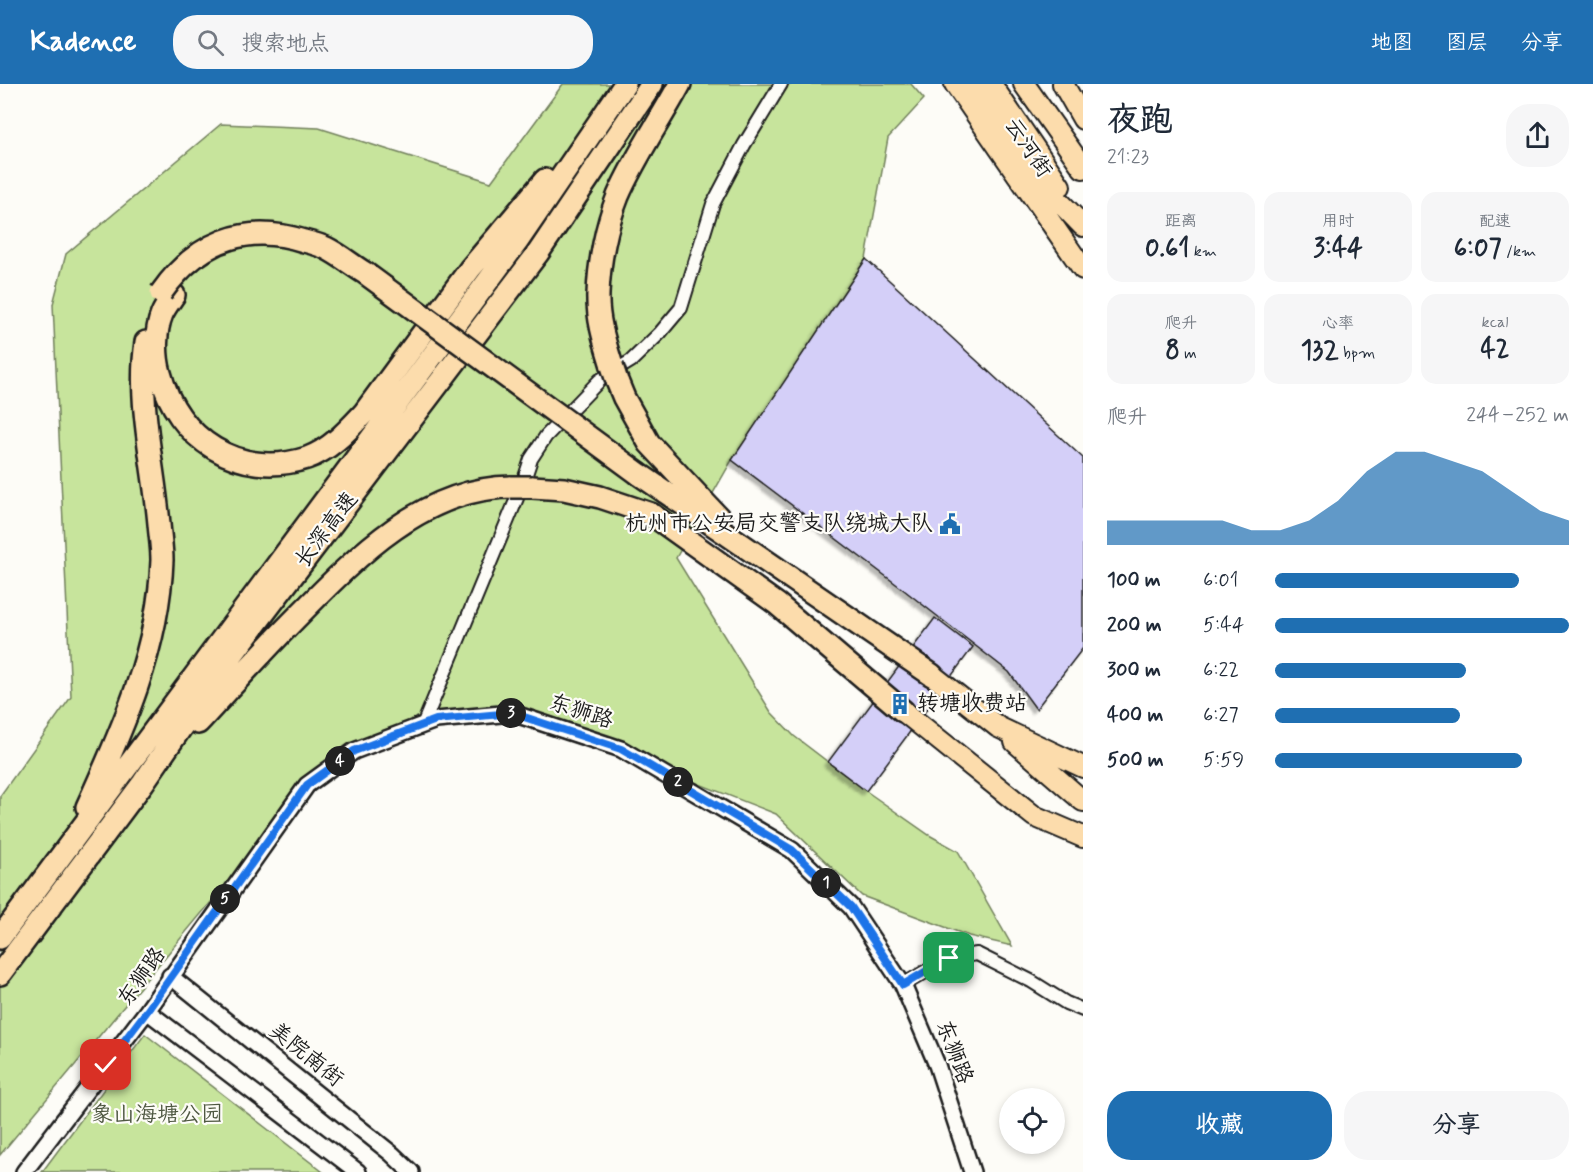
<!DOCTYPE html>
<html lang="zh">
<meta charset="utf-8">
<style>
:root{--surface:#fff;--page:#f6f6f7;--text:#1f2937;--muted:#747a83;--accent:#1f6fb2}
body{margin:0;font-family:Mynerve,"LXGW WenKai TC",sans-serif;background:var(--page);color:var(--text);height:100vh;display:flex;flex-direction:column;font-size:22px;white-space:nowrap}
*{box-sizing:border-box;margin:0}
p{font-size:20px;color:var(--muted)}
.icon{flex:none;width:33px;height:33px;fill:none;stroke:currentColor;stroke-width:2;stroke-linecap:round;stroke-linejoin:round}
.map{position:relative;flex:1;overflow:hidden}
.details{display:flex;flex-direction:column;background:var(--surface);width:510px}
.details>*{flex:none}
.tools{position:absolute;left:999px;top:1004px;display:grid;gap:12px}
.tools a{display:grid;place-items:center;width:66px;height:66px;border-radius:50%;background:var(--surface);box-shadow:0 3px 9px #0003;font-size:30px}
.pin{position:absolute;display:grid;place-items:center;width:51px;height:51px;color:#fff;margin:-26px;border-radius:12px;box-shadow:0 3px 9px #0006}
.km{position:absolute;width:30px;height:30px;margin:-15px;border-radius:50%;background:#222;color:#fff;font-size:16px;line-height:30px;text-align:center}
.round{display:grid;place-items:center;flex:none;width:63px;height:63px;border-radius:24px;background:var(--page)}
.overview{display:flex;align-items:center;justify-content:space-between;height:102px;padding:0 24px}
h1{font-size:33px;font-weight:700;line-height:45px}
.stats{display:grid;grid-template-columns:repeat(3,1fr);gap:9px;height:102px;padding:6px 24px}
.stats div{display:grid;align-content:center;border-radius:15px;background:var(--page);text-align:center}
.stats b{font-size:26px;font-weight:700}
.stats small{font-size:16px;font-weight:400}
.stats p{font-size:16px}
.chart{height:168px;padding:12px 24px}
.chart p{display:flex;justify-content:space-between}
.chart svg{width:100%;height:108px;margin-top:6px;fill:var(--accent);opacity:.7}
.action{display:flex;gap:12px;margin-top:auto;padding:12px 24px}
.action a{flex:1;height:69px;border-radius:24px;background:var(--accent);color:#fff;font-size:24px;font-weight:700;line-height:69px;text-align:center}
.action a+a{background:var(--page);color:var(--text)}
ul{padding:0 24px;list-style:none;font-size:20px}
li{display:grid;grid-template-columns:96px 72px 1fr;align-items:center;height:45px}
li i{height:15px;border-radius:8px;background:var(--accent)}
header{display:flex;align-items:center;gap:36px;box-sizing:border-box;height:84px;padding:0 30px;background:var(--accent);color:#fff}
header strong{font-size:28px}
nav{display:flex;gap:33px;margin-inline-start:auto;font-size:21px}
.search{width:420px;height:54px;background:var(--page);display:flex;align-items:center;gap:15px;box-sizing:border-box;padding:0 21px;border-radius:24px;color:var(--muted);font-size:22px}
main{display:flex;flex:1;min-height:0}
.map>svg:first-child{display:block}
.green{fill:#c7e49c;stroke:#72805c;stroke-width:1.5}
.building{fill:#d4cff8;stroke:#1c1c1c;stroke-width:1.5;filter:url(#shadow)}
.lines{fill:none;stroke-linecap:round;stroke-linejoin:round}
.minor-casing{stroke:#1c1c1c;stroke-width:16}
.tertiary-casing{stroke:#1c1c1c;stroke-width:20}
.trunk-casing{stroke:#1c1c1c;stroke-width:24}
.motorway-casing{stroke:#1c1c1c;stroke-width:26}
.minor{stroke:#fdfcf7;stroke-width:12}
.tertiary{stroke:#fdfcf7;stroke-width:15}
.trunk{stroke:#fcdcac;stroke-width:20}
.motorway{stroke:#fcdcac;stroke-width:21}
.motorway-bridge-casing{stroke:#1c1c1c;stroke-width:26;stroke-linecap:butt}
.motorway-bridge{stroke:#fcdcac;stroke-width:21}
.route-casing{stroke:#fff;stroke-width:12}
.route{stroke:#1a73e8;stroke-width:8}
.labels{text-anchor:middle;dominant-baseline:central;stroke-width:4.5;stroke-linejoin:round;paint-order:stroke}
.street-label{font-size:22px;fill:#1c1c1c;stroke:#fdfcf7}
.poi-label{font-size:22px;fill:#1c1c1c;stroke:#fdfcf7;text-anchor:end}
.park-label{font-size:22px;fill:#4f5842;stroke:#fdfcf7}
</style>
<header>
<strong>Kadence</strong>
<div class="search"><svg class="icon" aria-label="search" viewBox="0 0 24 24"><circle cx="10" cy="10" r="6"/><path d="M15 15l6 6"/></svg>搜索地点</div>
<nav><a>地图</a><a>图层</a><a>分享</a></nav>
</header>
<main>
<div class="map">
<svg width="1083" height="1088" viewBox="0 0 1083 1088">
<defs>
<filter id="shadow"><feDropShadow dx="-4" dy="4" stdDeviation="1.5" flood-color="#0004"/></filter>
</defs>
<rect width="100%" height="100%" fill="#fdfcf7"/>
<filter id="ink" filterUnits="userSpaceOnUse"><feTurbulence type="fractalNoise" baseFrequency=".0167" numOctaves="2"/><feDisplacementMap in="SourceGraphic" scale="12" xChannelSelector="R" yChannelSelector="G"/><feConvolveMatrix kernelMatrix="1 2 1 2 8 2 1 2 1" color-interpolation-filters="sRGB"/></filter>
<g filter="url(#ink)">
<path class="green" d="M563,0H911L924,15L888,54L866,175L732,376L676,474L771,628L794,652L866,707L929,751L958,767L1012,862L969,852L862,812L776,730L643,678L512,629L423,641L354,667L291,722L0,1071V712L71,613L53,220L66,170L221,40L319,44L491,98Z
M145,950L323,1088H42Z"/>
<path class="building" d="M866,175L1083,374V564L1036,625L1009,588L900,503L732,376Z
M935,534L973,563L866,707L828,678Z"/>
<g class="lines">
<defs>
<path id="minor" d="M423,641L522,402L531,375L546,352L600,296L631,277L660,249L681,224L713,120L744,61L781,0
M903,901L949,874L977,870L1031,897L1066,919L1083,926"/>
<path id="tertiary" d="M170,892L392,1070L411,1088
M147,927L358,1088
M24,1088L147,927L307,701L354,667L436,636L512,629L621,665L792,766L851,823L903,901L937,981L972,1088"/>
<path id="trunk" d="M955,0L1083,185
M974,0L1043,101L1083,142
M991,0L1060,102
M1024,0L1083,84
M1063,0L1083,35
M932,591L998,643L1083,683
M903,627L1034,732L1083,753
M1015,658L1083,717"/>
<path id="motorway" d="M174,211C170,217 165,223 162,230C155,247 155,271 160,289C177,355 239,396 307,374C330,366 348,346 364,329L470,185L545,96
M612,282C605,259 597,235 598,210C599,179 606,142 618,112C635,73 660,37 680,0
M617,297L624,314L649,359L720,435
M639,390L932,591
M532,403L564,405L600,413L651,430L777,520L903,627
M198,639C232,602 266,564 301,529C358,471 424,404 511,403
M87,723C123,644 159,564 162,476C162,464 160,452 159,440C154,381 137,317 146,258
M0,854L517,158L625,0
M0,890L143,699L220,587L538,169L652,0"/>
</defs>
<use href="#minor" class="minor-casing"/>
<use href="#tertiary" class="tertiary-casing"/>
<use href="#trunk" class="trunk-casing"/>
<use href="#motorway" class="motorway-casing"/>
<use href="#minor" class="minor"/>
<use href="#tertiary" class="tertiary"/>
<use href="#trunk" class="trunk"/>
<use href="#motorway" class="motorway"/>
<defs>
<path id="motorway-bridge" d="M161,209C196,159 244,138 304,157C312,159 320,161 326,164C340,171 352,181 365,189L639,390
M612,282L617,297
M511,403H532"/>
</defs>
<use href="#motorway-bridge" class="motorway-bridge-casing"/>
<use href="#motorway-bridge" class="motorway-bridge"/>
</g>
</g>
<g class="lines" filter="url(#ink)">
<defs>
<path id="route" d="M106,981L147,927L307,701L354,667L436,636L512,629L621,665L792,766L851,823L903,901L949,874"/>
</defs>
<use href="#route" class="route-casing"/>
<use href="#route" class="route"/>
</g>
<defs>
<symbol id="civic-bare" viewBox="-9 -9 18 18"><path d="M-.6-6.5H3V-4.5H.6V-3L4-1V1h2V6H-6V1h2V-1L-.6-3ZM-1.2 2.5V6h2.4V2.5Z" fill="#1f6fb2" stroke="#fdfcf7" stroke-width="2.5" paint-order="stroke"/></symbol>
<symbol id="building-bare" viewBox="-9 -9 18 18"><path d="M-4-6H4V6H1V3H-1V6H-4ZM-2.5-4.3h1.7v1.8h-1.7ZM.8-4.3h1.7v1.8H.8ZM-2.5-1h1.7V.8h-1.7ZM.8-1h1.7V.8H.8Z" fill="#1f6fb2" stroke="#fdfcf7" stroke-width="2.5" paint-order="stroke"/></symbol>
</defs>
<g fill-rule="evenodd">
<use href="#civic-bare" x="935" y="425" width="30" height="30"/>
<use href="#building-bare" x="885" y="605" width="30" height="30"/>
</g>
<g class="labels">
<g class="street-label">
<text transform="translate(1028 64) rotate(56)">云河街</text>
<text transform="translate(327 446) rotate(-53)">长深高速</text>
<text transform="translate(581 628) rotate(18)">东狮路</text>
<text transform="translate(142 893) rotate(-55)">东狮路</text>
<text transform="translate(954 968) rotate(69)">东狮路</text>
<text transform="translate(306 971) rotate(39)">美院南街</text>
</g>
<g class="poi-label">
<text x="933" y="440">杭州市公安局交警支队绕城大队</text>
<text x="917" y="620" text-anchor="start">转塘收费站</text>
</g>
<g class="park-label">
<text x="157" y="1031">象山海塘公园</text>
</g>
</g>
</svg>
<div class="tools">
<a><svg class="icon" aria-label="locate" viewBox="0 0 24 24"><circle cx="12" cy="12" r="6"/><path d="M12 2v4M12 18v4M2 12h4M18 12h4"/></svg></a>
</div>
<div class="pin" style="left:949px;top:874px;background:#1e9e55"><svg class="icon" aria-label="arrive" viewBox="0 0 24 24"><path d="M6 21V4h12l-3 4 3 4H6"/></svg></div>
<div class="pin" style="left:106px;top:981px;background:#d93025"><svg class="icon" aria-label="check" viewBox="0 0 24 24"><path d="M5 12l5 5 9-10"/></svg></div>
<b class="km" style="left:826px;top:799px">1</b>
<b class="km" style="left:678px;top:698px">2</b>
<b class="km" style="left:511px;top:629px">3</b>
<b class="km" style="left:340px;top:677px">4</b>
<b class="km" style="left:225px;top:815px">5</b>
</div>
<section class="details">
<div class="overview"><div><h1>夜跑</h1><p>21:23</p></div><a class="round"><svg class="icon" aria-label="share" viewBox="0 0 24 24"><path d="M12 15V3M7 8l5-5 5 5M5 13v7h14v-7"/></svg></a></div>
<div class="stats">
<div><p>距离</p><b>0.61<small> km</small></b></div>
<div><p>用时</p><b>3:44</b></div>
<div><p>配速</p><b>6:07<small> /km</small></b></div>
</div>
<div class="stats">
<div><p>爬升</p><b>8<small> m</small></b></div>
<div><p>心率</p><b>132<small> bpm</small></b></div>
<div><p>kcal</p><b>42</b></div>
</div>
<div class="chart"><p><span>爬升</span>244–252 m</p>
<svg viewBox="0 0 160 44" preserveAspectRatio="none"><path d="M0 44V34L10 34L20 34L30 34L40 34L50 38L60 38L70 34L80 26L90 14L100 6L110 6L120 10L130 14L140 22L150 30L160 34V44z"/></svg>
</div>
<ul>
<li><b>100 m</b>6:01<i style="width:83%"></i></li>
<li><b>200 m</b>5:44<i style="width:100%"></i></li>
<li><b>300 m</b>6:22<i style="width:65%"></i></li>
<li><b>400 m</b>6:27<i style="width:63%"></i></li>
<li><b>500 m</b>5:59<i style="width:84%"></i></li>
</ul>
<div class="action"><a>收藏</a><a>分享</a></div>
</section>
</main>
